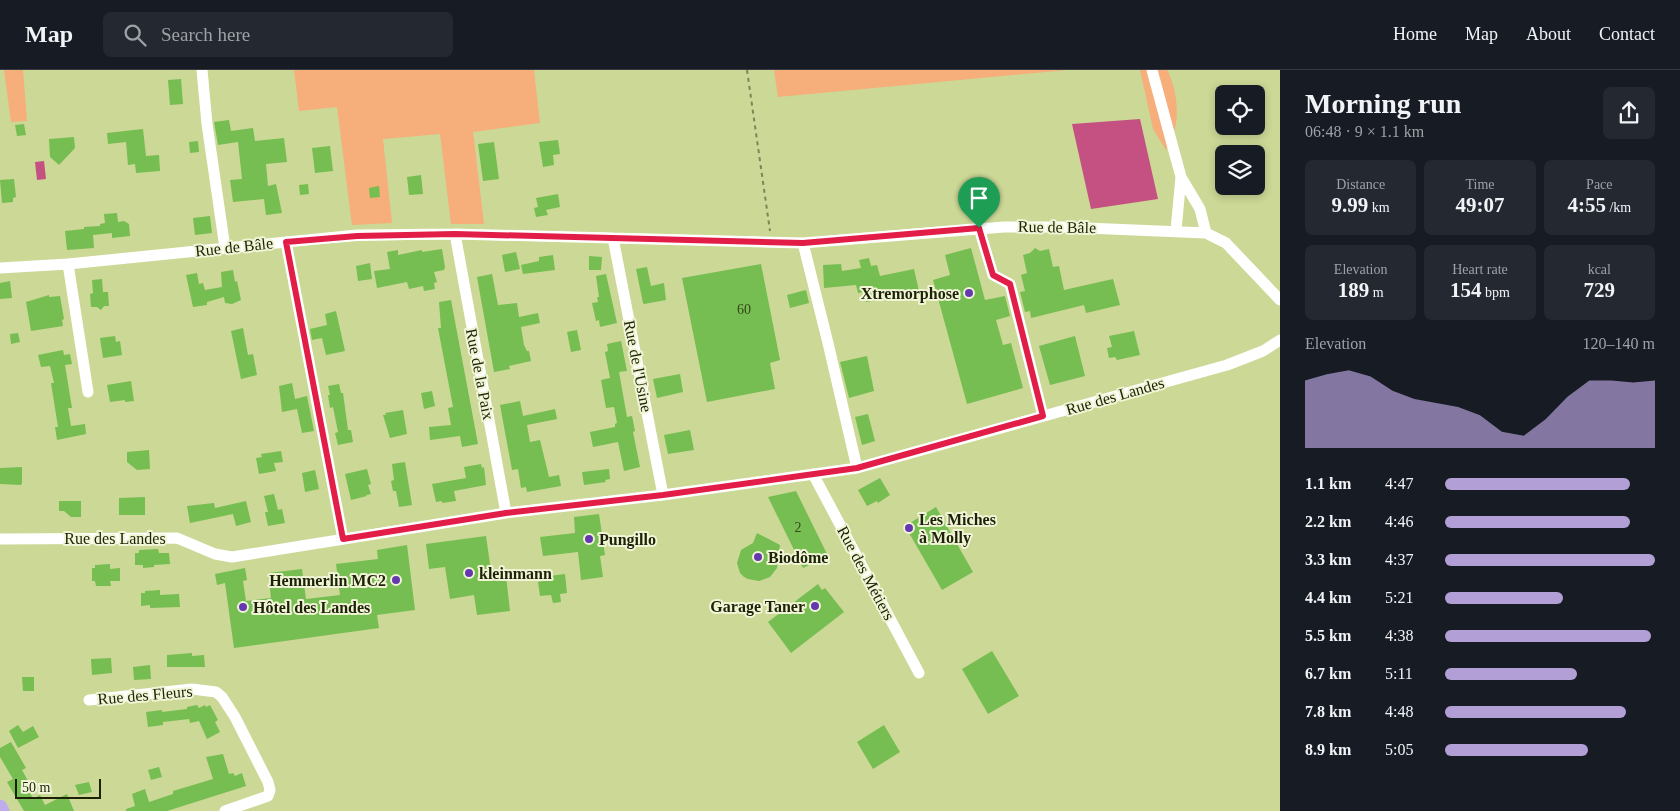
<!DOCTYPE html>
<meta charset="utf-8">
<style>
:root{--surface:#171b24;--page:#242831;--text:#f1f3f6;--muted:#9ea1a6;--line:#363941;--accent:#b29fd6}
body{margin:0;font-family:"Times New Roman",serif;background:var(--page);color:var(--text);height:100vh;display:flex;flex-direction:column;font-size:19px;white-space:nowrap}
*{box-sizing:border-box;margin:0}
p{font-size:16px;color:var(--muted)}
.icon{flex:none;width:28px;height:28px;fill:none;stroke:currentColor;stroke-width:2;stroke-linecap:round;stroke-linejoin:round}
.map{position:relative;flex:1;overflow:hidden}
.side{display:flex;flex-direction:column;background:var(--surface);width:400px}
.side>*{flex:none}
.tools{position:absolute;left:1215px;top:15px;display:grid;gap:10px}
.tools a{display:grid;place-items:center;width:50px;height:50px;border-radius:8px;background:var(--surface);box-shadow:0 2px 8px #0003;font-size:25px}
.scale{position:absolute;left:15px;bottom:12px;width:86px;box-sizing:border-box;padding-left:5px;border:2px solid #1d2107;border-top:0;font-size:14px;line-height:18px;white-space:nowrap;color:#1d2107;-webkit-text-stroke:4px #eff5d5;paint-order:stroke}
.pin{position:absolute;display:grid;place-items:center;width:42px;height:42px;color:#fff;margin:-51px -21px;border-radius:50% 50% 50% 0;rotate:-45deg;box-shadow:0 0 5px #0007}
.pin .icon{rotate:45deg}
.round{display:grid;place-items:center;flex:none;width:52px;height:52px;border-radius:8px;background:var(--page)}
.head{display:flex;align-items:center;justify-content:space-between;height:85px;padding:0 25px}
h1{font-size:28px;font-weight:800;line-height:38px}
.figures{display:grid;grid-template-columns:repeat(3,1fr);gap:8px;height:85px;padding:5px 25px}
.figures div{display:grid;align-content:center;border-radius:8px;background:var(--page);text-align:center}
.figures b{font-size:21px;font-weight:800}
.figures small{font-size:14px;font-weight:400}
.figures p{font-size:14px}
.chart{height:140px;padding:10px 25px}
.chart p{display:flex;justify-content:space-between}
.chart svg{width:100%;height:90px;margin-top:5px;fill:var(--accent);opacity:.7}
ul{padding:0 25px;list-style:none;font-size:16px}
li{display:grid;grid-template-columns:80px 60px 1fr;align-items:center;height:38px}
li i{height:12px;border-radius:6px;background:var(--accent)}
header{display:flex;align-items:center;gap:30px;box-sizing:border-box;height:70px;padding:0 25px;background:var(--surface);border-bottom:1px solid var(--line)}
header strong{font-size:24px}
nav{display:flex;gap:28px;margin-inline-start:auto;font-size:18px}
.search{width:350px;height:45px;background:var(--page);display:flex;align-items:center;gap:12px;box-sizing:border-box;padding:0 18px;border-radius:8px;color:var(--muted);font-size:19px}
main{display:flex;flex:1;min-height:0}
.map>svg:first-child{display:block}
.green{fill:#f6ae7a}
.water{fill:#c55082}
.building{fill:#76bd52}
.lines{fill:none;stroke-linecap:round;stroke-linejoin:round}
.path{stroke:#7d8656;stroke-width:2;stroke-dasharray:4 4;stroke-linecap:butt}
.minor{stroke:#fff;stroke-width:11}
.major{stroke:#c0aceb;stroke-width:15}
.route-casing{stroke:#fff;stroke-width:10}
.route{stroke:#e11d48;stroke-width:6}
.poi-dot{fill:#6638b0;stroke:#eff5d5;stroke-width:2}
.labels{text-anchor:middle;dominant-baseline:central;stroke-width:4;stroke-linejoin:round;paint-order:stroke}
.number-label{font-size:14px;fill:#33481a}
.street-label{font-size:16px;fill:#1d2107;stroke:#eff5d5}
.poi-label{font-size:16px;font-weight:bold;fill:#1d2107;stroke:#eff5d5;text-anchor:start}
</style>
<header>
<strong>Map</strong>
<div class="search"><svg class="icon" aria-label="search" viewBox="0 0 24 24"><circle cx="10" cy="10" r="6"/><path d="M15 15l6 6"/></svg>Search here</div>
<nav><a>Home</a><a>Map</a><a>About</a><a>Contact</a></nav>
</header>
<main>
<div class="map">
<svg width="1280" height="741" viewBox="0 0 1280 741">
<rect width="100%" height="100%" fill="#ccd896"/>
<path class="green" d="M4,0H23L27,51L11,52Z
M294,0H534L540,53L473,62L484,154H451L440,64L383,69L392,153L352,155L337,37L299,41Z
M774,0H1067L778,27Z
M1140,0H1167C1176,16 1180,44 1174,62C1172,68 1168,74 1166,80L1153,59Z"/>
<path class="water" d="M1140,49L1158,129L1091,139L1072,54Z
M44,91L46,109L37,110L35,92Z"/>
<path class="building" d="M181,9L183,34L170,35L168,10Z
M229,50L231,61L253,58L255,71L284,68L287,92L266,94L268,116L276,114L282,143L266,145L264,129L233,132L230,110L242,109L238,72L218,75L214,52Z
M24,54L26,65L17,66L15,55Z
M143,59L146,86L159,85L160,101L136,103L135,94L128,95L126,72L108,74L107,63Z
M74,67L75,78L59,95L50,87L49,69Z
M558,70L560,84L553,85L554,95L543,97L539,72Z
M198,71L199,82L190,83L189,72Z
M494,72L499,109L483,111L478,74Z
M330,76L333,101L315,103L312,78Z
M421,105L423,124L409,125L407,107Z
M14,109L16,127L13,128V132L2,133L0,110Z
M308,114L309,124L300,125L299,115Z
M379,116L380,127L370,128L369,118Z
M558,124L560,137L546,140L548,145L536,147L534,138L538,137L536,128Z
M117,143L118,152L124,151L129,154L130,166L112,168V163L93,165L94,178L67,180L65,161L84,159V157L100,156V154L105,153L104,144Z
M210,146L212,163L195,165L193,148Z
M971,178L985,230L1005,226L1010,246L996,250L1003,275L1011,273L1023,318L967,334L933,210L950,205L945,185Z
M1035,178L1040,181L1049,179L1053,197L1059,196L1064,220L1113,209L1120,235L1086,243L1084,235L1031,248L1030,241L1025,242L1020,222L1025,221L1021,205L1027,203L1023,185L1030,183Z
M442,179L445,197L444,200L434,202L437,212L434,213L435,219L424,221L423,216L409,219L407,212L377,218L374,201L390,199L387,182L398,180V185L422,180V182Z
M516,182L520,199L505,202L502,185Z
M553,185L555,200L523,204L521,195L539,191V187Z
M589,186L602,187L601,200H589Z
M869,188L871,196L877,195L880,206L914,199L919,221L904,225V222L883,225L884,229L866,232L864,222L858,223L856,215L824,218L823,195L841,194L842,201L861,198L859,190Z
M370,193L372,209L358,211L356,196Z
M761,194L780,290L770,293L775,319L707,332L682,208Z
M647,197L651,216L664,213L666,230L644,234L643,233L636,199Z
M233,200L235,212L237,211L241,230L232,234L225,233L224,227L207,232V235L193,237L186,205L197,203L199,214L203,213L205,220L222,217L221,202Z
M492,204L498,235L517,233L519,247L538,243L540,253L521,257L524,275L527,281H529L531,291L509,296L510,299L494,302L477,207Z
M606,204L617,253L600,257L599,250L596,251L592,233L598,232L597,227H599L596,206Z
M102,209L103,222H108L109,236H104L101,240L97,237H91L90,224L93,223L92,210Z
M10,211L12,228L0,229V213Z
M806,220L809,233L790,238L787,225Z
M49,225V227L60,226L64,249L62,250L63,256L31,261L26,232Z
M451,230L478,374L462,377L460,366L430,370L429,357L451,355L448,338L453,337L438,258H441L439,232Z
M336,241L345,281L326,285L322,268L312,270L310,259L327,255L325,244Z
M243,258L248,285L253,284L257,305L241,309L231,261Z
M577,260L581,280L571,282L567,262Z
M1134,261L1140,285L1117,290L1115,287L1109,288L1107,278L1112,277L1109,266Z
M18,263L20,272L11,274L10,264Z
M115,266L116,272L120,271L122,285L103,288L100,268Z
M1075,266L1085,306L1050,315L1039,276Z
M621,271L627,301L619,302L627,347L632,346L635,361L633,362L640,397L624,401L618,372L593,377L590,362L615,357V354L617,353L614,337L606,338L601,310L610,308L605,282L608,281L607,274Z
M63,280L64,285L70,284L72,294L65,295L72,338H68L71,356L85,354L86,364L57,370L55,357H58L51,313H54L50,296L41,297L38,285Z
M867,286L874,321L849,328L840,292Z
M680,304L683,322L657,328L653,309Z
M131,311L134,331L125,332V330L110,332L107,315Z
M292,313L295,329L307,326L314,361L302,363L297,339L282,342L279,316Z
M339,314L341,323H343L348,360H351L353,372L338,375L335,363L338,362L333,337L330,338L328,325H330L328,316Z
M432,321L435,336L424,339L421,323Z
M520,331L523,346L555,339L557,349L527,355L530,372L540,370L549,407L559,405L561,416L527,422L526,417L521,418L518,399L512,400L500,335Z
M403,340L407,364L390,368L383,345H386L385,343Z
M868,344L875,371L862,375L855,347Z
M690,360L694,380L668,384L664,365Z
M149,380L150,399L137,400L127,392V382Z
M281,381L283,392L274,393L276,401L259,404L256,388L262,387L261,384Z
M405,392L412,435L399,437L396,421H393L391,411L394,410L392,394Z
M481,394L482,398L484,397L486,415L454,421L456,431L442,433V431L436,432L432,414L466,408L464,397Z
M22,397V413L21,415L0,414V398Z
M367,399L371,414L368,415L371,424L366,425L367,426L351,430L345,404Z
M609,399L610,409L605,410L606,412L584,415L582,402Z
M315,400L319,419L305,422L302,403Z
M880,408L890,425L878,433L877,431L867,436L858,420Z
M796,421L828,486L803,498L768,427Z
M274,424L278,440L282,439L285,453L268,456L265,442H268L264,426Z
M145,427V445H119V428Z
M59,431H81V447H71L64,441H59Z
M246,431L251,452L236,456L233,444L190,453L187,436L214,433L215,438Z
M936,437L973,502L942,520L905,456Z
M599,444L605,485L600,486L603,507L581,510L578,482L543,486L540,467L575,463L574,447Z
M757,463L780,475L777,498L770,507L759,511L748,509L744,507L740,503L737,493L741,480L753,473Z
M486,466L492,508L506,506L510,541L477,545L474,525L450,529L445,497L429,499L426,474Z
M407,475L415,540L377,545L379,558L234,578L225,513L217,515L215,504L245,498L247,510L243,511L246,531L271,528L268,503L302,499L306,529L340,525L336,494L378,489L377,480Z
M158,479L159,483H169L170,494L154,495V497L143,498V495H135V483H139V480Z
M110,494V499L120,498V511H110L111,516H96L95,511H92V498H95V495Z
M565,504L567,523L560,524L561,532L553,533L551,525L540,526L538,512L543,511L542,507Z
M818,514L822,520L825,518L844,542L791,583L768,552Z
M160,520V525L179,524L180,537L150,538V535L141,536V523H145V521Z
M992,581L1019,626L988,644L962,599Z
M192,583V586L204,585L205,597H167V585Z
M111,588L112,603L92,605L91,589Z
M150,595L151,609L134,610L133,597Z
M22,607H34V621H23Z
M197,635L199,638L205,635L206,637L210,635L218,650L215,652L220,662L207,669L199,651L190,653L189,649L163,652V655L148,657L146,642L162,640V642L187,639V637Z
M18,655L23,662L33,656L39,667L18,678L9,661Z
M884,655L900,682L873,699L857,672Z
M11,672L26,698L22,700L28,711L26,713L33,729L40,725L45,735L67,724L74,741H24L7,712L13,709L0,687V678Z
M223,684L229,704L233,703L235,706L242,703L246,716L167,741H126V739L135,736L132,724L145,719L149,732L173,724V721L213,709L206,687Z
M159,697L162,707L151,710L148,700Z
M89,712L92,722L79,725L75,715Z"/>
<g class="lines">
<path class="path" d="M747,0L770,161"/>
<path class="minor" d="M202,0L207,54L225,178
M1152,0L1181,107L1200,139L1206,163
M979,158L993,205L1010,214L1043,346
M1176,160L1181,107
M455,164L506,443
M613,168L663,425
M286,172L343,469
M803,173L828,273L857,398
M68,194L88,322
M0,198L68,194L357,165L455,164L803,173L1004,157H1062L1206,163L1226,173L1280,230
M813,404L919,603
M0,469L177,468L215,484L232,487L506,443L663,425L857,398L1227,295L1263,281L1280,270
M89,630L192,619L216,622L222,627L235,647L268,712L270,720L268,726L225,741"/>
<path class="major" d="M0,737L2,741"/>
</g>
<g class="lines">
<defs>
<path id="route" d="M979,158L993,205L1010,214L1043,346L857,398L663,425L506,443L343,469L286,172L357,166L455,164L803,173Z"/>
</defs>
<use href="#route" class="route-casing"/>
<use href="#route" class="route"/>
</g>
<g class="poi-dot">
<circle cx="969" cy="223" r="5"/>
<circle cx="909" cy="458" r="5"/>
<circle cx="589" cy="469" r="5"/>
<circle cx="758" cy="487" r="5"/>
<circle cx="469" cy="503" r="5"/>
<circle cx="396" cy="510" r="5"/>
<circle cx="815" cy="536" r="5"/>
<circle cx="243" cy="537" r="5"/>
</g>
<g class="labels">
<g class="number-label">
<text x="744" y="239">60</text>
<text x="798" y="457">2</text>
</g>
<g class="street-label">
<text transform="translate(1057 157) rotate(1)">Rue de Bâle</text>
<text transform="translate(234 177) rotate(-6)">Rue de Bâle</text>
<text transform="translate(638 296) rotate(79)">Rue de l'Usine</text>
<text transform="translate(480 304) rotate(79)">Rue de la Paix</text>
<text transform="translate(1115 326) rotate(-16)">Rue des Landes</text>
<text x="115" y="468">Rue des Landes</text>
<text transform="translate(866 503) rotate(62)">Rue des Métiers</text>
<text transform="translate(145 625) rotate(-5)">Rue des Fleurs</text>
</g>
<g class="poi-label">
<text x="959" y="223" text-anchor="end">Xtremorphose</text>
<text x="919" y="449">Les Miches<tspan x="919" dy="18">à Molly</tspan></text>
<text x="599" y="469">Pungillo</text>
<text x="768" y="487">Biodôme</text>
<text x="479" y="503">kleinmann</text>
<text x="386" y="510" text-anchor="end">Hemmerlin MC2</text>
<text x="805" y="536" text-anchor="end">Garage Taner</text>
<text x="253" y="537">Hôtel des Landes</text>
</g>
</g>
</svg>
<div class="tools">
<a><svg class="icon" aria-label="locate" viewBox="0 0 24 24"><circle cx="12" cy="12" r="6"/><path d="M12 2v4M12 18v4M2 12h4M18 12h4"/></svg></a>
<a><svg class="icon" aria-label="layers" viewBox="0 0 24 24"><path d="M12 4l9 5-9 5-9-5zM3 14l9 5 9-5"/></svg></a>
</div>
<div class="scale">50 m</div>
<div class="pin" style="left:979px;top:158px;background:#1e9e55"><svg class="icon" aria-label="arrive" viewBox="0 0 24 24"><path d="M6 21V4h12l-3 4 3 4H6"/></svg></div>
</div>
<section class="side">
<div class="head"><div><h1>Morning run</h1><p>06:48 · 9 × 1.1 km</p></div><a class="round"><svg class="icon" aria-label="share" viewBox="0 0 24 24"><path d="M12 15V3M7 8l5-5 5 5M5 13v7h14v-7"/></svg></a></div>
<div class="figures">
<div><p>Distance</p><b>9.99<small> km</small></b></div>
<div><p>Time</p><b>49:07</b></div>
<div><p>Pace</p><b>4:55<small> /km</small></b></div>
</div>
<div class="figures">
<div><p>Elevation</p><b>189<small> m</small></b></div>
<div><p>Heart rate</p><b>154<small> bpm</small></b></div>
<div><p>kcal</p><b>729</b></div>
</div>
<div class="chart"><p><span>Elevation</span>120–140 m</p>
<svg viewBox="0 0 160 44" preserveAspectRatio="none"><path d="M0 44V11L10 8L20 6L30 9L40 16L50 20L60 22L70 24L80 28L90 36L100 38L110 30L120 19L130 11L140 11L150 12L160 11V44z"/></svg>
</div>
<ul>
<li><b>1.1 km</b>4:47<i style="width:88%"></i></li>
<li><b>2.2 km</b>4:46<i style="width:88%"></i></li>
<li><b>3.3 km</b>4:37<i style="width:100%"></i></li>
<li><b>4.4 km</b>5:21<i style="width:56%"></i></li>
<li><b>5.5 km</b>4:38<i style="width:98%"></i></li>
<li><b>6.7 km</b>5:11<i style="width:63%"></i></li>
<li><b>7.8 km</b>4:48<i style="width:86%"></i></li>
<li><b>8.9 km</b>5:05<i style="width:68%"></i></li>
</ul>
</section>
</main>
